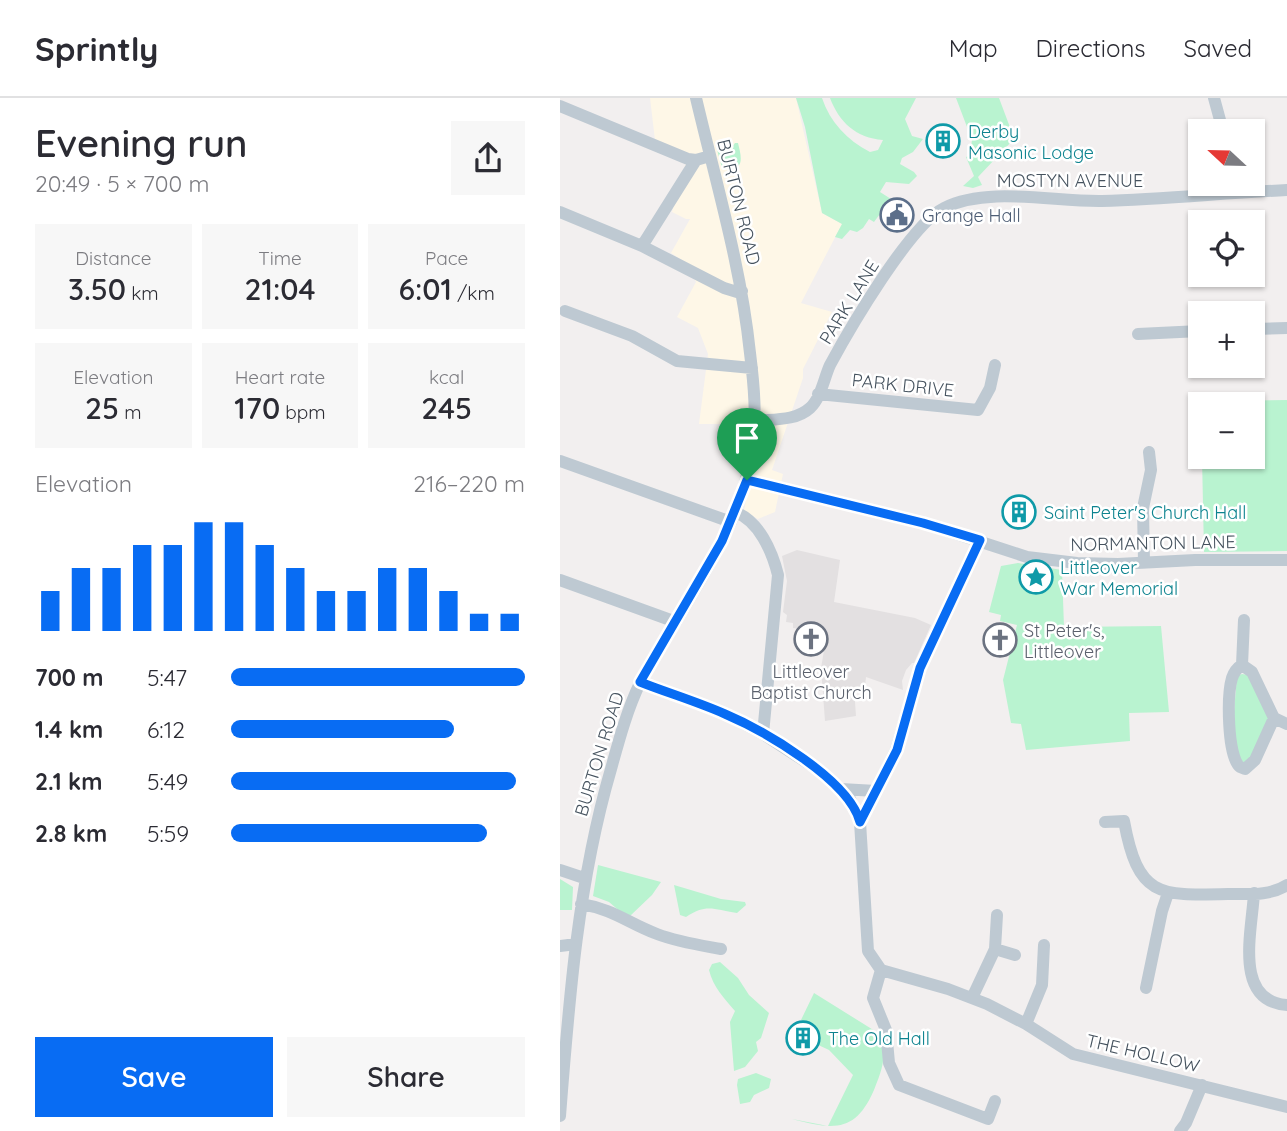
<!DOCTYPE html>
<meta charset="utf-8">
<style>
:root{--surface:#fff;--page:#f7f7f7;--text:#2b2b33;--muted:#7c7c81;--line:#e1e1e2;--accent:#086cf3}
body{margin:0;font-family:Quicksand,sans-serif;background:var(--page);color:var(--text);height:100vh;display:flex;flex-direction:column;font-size:26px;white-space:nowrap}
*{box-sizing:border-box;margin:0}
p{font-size:23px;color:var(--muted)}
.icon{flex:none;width:38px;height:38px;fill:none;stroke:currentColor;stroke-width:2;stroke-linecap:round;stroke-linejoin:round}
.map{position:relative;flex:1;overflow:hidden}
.drawer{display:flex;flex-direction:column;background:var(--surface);width:560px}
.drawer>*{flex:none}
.needle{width:46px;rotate:292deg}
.fabs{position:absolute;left:628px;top:21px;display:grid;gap:14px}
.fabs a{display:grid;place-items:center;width:77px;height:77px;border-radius:0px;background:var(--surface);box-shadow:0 2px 5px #0004;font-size:35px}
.pin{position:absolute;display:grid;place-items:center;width:60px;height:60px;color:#fff;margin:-72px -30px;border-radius:50% 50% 50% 0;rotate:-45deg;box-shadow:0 0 7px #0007}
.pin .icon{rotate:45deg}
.round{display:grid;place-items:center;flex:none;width:74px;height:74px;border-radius:0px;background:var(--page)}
.summary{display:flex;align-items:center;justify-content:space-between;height:119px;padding:0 35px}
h1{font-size:38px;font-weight:600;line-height:52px}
.metrics{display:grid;grid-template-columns:repeat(3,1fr);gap:10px;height:119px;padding:7px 35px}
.metrics div{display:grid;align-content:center;border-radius:0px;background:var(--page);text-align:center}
.metrics b{font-size:30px;font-weight:600}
.metrics small{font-size:19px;font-weight:400}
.metrics p{font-size:19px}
.chart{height:196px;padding:14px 35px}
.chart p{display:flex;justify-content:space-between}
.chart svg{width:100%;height:126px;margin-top:7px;stroke:var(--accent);stroke-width:6}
.action{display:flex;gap:14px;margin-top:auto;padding:14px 35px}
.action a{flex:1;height:80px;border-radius:0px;background:var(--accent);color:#fff;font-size:28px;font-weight:600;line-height:80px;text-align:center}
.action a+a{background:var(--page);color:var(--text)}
ul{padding:0 35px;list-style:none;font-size:23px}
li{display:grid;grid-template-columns:112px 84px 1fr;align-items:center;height:52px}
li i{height:18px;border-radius:9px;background:var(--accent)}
header{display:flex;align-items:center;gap:42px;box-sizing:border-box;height:98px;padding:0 35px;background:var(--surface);border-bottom:2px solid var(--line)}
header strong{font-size:33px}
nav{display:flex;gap:38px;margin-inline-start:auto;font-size:24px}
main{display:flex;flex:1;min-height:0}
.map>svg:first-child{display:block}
.commercial{fill:#fef7e7}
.education{fill:#e3e0e1}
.green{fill:#b9f3d0}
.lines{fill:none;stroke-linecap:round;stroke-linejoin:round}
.minor{stroke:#bec9d2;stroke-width:12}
.route-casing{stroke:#fff;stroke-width:14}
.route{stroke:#086cf3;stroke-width:9}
.labels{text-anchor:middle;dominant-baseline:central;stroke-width:5;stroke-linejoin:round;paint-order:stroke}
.culture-label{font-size:18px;fill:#0d838f;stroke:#fff;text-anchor:start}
.street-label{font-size:18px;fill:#45525e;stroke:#fff}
.service-label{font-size:18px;fill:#4e5e75;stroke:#fff;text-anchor:start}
.worship-label{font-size:18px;fill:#5b616d;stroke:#fff;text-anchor:start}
</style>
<header>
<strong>Sprintly</strong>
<nav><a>Map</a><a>Directions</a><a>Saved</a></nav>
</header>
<main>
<section class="drawer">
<div class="summary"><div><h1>Evening run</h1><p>20:49 · 5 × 700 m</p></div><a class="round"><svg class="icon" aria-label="share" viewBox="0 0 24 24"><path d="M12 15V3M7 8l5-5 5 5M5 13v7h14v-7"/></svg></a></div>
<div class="metrics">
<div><p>Distance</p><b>3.50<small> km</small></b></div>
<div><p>Time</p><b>21:04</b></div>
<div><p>Pace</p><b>6:01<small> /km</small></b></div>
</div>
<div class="metrics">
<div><p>Elevation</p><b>25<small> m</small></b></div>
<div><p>Heart rate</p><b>170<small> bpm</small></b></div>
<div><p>kcal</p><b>245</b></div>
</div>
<div class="chart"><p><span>Elevation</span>216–220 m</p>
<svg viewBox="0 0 160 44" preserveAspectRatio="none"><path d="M5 44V30M15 44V22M25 44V22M35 44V14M45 44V14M55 44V6M65 44V6M75 44V14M85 44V22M95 44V30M105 44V30M115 44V22M125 44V22M135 44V30M145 44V38M155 44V38"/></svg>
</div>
<ul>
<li><b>700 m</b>5:47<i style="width:100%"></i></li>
<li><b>1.4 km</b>6:12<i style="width:76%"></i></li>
<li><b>2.1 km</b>5:49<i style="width:97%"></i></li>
<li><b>2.8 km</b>5:59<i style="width:87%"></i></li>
</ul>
<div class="action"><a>Save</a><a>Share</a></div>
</section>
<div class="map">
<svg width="727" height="1033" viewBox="0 0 727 1033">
<rect width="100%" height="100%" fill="#f2efef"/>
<path class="commercial" d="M90,0H236L262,115L282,126L241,205L272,214L243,271V280L212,372L223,376L215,414L198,421L184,413L199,337L185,326H139L148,256L138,230L117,219L136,184L125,164L111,155L130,121H126L112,114L128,57L95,42Z"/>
<path class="education" d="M237,452L280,462L274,504L355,520L371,527L354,565H352L346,572L342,583L343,592L306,579L305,589L294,590L296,618L265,623L261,570L267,535L233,530V525L226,524L227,517L223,514L227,483L222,458Z"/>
<path class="green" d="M236,0H262C270,24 287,42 310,54L318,52L323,42C296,40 279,24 270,0H356L345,21L352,38L363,41L353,54L342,60L340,66L354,74L357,78L349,86L326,84L320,94L331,101L314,124L309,121L303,130L297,134L290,132L282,141L275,139L282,126L262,115L245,29Z
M396,0H439L451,32L452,43L418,79L422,87L413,90L403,88L414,78L406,59L413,56L411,49L412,42Z
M175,45H178C182,61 185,74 162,70L156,48L165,46L172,49Z
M727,302V453L644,454L642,359H693V306H650V303Z
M458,465L502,472L504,529L601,528L609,614L569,615L570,643L466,652L461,626L451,625L443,582L457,527L440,523L441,517L429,514L441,468Z
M682,576L688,577L710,617L693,661L684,665L676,658L673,625L677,578Z
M38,767L101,784L92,797L70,818L63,816L49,804L33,798Z
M0,781L13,789L12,812H0Z
M114,787L161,801L185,804L186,807L177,815C154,812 147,805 126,819L120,817Z
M160,864L178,880L189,897L209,915L201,940L196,944L198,953L185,969L174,973L170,924L175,913C164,900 153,889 149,872L152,866Z
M254,895L323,938C325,963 323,969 314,992C296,1033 276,1033 232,1021L268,1028L293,977L269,952L254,945L257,939L250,935L254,928L241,922Z
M196,975L211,981L209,990L194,997L190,1004L180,1006L177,987L178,981Z"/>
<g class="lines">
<path class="minor" d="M654,0L663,33
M0,8L128,61L136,62L150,58
M0,114L82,148L164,190L177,194L182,193
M82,148L136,62
M5,213L72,238L117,263L192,270
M693,231L727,230
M578,236L640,233
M258,296L418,312L430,290L435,267
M195,323C213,321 236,323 250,310C261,300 264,280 270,267C290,230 350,127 384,110C428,88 494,104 542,103C604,101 665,95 727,92
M0,363L171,424
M187,382L363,425L467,459L517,465L558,466L635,462H727
M175,414C199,423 212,453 218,477L203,636
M584,464L583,410L591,372L589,354
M0,482L116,524
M682,567L684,522
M80,584L166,616L203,636L260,673L289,699L300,724L308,853L321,872L388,891L427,906L466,926L513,956L727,1009
M714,620L695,662L685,671L680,669C667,658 667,597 672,580C674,574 677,570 682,567L692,574L714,620L727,626
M281,691L316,693
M300,724L336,652L360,570L420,442
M545,724L564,723C578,799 598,798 669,796C689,796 710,798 727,787
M0,772L24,780
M694,795C692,833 673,903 727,907
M21,806C53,811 68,825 97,836C118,844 139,847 161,851
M0,848L16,846
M435,851L455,857
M321,872L313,900L326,932L329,965L339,987L428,1021L435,1003
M586,890L602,813L608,795
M412,900L435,851L437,817
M466,926L482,887L484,847
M0,1018C9,901 18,784 51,671C59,642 67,612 80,585C89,564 103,545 115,525C147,471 184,415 192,351C197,319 194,287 190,255C181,168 156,85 136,0
M620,1033L626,1025L642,987"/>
</g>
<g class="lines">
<defs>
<path id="route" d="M187,382L363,425L420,442L360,570L337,652L300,724C289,682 205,633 165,616C138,604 108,595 80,584L162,443Z"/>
</defs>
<use href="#route" class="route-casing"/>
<use href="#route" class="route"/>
</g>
<defs>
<symbol id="building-ring" viewBox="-11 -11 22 22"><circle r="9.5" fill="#fff" stroke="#0f9aa8" stroke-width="1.5"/><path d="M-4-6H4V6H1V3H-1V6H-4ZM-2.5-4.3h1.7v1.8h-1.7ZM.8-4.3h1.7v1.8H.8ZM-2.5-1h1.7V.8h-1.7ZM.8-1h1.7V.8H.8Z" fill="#0f9aa8"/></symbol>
<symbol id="civic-ring" viewBox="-11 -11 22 22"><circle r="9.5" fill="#fff" stroke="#5c6f8a" stroke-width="1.5"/><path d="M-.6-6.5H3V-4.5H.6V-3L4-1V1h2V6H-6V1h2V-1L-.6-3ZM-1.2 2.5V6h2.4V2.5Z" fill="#5c6f8a"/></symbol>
<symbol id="sight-ring" viewBox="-11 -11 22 22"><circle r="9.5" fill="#fff" stroke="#0f9aa8" stroke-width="1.5"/><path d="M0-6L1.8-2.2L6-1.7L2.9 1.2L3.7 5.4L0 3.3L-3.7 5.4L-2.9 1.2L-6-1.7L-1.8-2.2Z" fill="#0f9aa8"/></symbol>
<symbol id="church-ring" viewBox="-11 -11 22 22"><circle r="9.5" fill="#fff" stroke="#6b7280" stroke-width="1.5"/><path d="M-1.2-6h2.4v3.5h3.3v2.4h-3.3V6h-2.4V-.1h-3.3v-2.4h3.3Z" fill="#6b7280"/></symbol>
</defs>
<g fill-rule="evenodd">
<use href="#building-ring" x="364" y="24" width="38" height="38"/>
<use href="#civic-ring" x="318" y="98" width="38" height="38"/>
<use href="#building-ring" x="440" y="395" width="38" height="38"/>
<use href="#sight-ring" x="457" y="460" width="38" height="38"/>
<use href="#church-ring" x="232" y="522" width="38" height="38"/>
<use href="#church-ring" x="421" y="523" width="38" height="38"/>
<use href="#building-ring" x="224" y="921" width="38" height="38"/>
</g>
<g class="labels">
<g class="culture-label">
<text x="408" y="33">Derby<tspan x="408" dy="21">Masonic Lodge</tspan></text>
<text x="484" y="414">Saint Peter's Church Hall</text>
<text x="500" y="469">Littleover<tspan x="500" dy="21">War Memorial</tspan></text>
<text x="268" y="940">The Old Hall</text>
</g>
<g class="street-label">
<text x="510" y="82">MOSTYN AVENUE</text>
<text transform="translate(179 104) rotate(76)">BURTON ROAD</text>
<text transform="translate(289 204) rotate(-58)">PARK LANE</text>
<text transform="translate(343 287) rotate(6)">PARK DRIVE</text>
<text transform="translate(593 445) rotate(-1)">NORMANTON LANE</text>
<text transform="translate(39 656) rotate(-73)">BURTON ROAD</text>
<text transform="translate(583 955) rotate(13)">THE HOLLOW</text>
</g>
<g class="service-label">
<text x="362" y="117">Grange Hall</text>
</g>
<g class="worship-label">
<text x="464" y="532">St Peter's,<tspan x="464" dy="21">Littleover</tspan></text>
<text x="251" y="573" text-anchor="middle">Littleover<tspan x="251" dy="21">Baptist Church</tspan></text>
</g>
</g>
</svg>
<div class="fabs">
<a><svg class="needle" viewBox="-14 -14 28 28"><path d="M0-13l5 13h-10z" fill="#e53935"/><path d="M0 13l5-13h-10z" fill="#7c7c81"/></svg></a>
<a><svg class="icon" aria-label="locate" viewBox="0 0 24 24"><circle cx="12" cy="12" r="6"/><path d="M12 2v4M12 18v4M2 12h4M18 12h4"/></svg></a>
<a>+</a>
<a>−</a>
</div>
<div class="pin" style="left:187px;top:382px;background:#1e9e55"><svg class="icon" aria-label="arrive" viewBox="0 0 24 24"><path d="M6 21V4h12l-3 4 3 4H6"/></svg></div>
</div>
</main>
